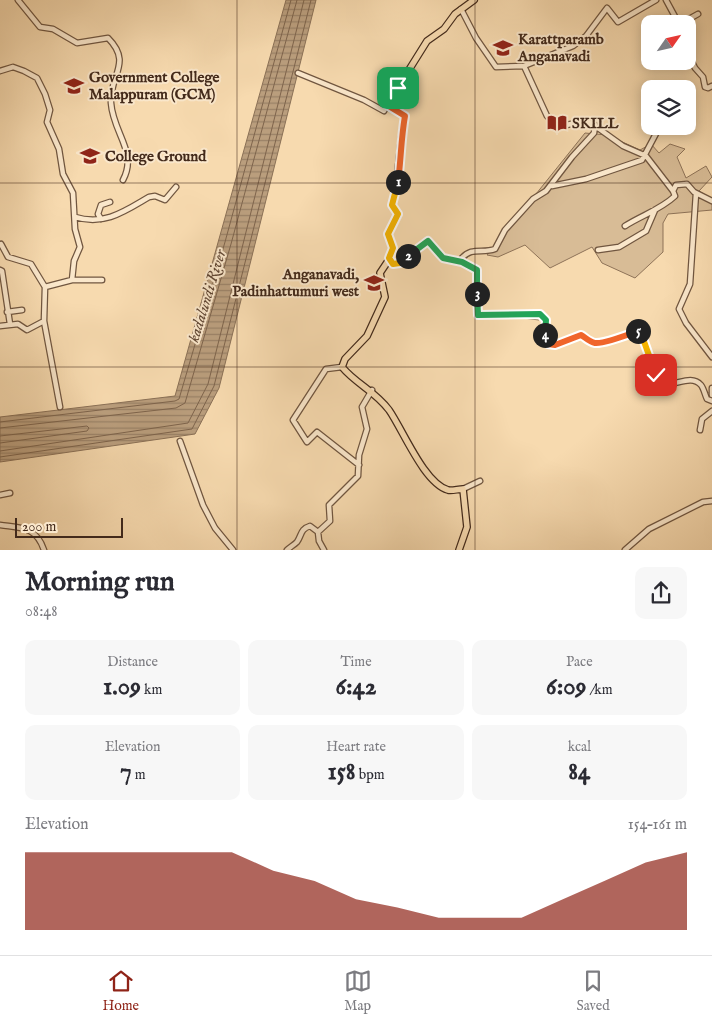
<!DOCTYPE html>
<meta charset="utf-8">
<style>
:root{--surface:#fff;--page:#f7f7f7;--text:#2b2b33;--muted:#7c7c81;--line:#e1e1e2;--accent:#8f2418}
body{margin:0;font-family:"IM FELL English",serif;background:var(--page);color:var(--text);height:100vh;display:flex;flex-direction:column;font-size:19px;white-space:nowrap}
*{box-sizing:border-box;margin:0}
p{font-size:16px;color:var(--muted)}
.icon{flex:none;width:28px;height:28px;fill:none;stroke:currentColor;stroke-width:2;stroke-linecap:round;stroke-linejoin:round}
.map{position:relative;height:550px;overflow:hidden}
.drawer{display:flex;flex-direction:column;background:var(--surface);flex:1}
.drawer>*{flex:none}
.needle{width:32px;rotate:56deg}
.buttons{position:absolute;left:641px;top:15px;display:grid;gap:10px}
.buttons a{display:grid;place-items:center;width:55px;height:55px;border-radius:10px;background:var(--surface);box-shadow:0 2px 12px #0003;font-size:25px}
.scale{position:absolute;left:15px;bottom:12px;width:108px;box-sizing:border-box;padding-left:5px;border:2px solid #432a1b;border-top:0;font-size:14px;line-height:18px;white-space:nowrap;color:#432a1b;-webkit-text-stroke:4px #fae7cb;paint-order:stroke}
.pin{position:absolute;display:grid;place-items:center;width:42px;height:42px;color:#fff;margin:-21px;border-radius:10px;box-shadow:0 2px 8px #0006}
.km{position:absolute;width:25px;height:25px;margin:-12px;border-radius:50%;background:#222;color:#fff;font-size:14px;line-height:25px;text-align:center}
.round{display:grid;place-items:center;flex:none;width:52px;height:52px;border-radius:10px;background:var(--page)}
.overview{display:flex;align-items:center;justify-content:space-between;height:85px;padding:0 25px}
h1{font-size:28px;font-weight:700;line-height:38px}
.metrics{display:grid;grid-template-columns:repeat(3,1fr);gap:8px;height:85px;padding:5px 25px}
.metrics div{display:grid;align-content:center;border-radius:10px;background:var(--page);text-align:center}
.metrics b{font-size:25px;font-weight:700}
.metrics small{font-size:14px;font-weight:400}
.metrics p{font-size:14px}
.chart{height:140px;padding:10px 25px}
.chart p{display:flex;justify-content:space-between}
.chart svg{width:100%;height:90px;margin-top:5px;fill:var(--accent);opacity:.7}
.dock{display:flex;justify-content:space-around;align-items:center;height:70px;border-top:1px solid var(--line);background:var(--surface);font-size:14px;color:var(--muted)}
.dock a{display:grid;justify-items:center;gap:2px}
.dock .on{color:var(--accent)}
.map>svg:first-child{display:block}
.grass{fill:#d8bc96;stroke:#8e7358}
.water{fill:url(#water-rules);stroke:#8a7056}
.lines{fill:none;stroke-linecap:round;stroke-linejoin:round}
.shore{stroke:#7e644c;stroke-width:1}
.stream{stroke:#8a7056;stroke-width:1}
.minor-casing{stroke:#705640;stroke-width:7}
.major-casing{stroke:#432a1b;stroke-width:8}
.minor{stroke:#fae7cb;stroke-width:4.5}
.major{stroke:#f7daaf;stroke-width:5.5}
.split-1-casing{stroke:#fff;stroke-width:10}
.split-2-casing{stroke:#fff;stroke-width:10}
.split-3-casing{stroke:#fff;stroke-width:10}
.split-4-casing{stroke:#fff;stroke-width:10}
.split-5-casing{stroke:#fff;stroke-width:10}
.split-6-casing{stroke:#fff;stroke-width:10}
.split-1{stroke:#f0652b;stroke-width:6}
.split-2{stroke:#f5b400;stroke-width:6}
.split-3{stroke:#22a559;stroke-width:6}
.split-4{stroke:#22a559;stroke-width:6}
.split-5{stroke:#f0652b;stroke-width:6}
.split-6{stroke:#f5b400;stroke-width:6}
.grid{fill:none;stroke:#432a1b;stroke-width:1;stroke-opacity:0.55}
.labels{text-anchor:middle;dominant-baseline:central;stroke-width:4;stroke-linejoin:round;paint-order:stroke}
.poi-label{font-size:15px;font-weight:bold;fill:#432a1b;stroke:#fae7cb;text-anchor:start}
.water-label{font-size:16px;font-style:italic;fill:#614734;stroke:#fae7cb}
</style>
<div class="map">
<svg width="712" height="550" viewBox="0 0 712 550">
<defs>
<pattern id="water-rules" width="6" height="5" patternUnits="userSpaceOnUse" patternTransform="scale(1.25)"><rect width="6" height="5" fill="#ba9e7d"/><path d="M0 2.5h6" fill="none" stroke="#998166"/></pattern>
</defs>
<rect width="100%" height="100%" fill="#f7daaf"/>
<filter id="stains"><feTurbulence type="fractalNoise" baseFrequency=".004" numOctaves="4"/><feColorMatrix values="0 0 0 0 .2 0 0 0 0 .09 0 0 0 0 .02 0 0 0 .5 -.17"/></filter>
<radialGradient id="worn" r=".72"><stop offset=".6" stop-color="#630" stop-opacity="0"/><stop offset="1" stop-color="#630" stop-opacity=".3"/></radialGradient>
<path class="grass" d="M585,133L607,135L640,150L651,144L659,153L670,144L685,149L677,157L686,178L706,166L712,177L699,191L712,199V210L668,214L663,223V252L635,278L602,263L592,247L550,268L525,245L498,257L487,255Z"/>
<path class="water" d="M286,0H316L219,388L195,434L0,462V417L175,396Z"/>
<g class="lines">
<path class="shore" d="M0,422L175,401L179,399L225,242L291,0
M0,428L176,408L185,403L231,244L297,0
M0,436L87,426L89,428L87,431L0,443
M0,451L188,423L208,384L304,0
M0,457L192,429L214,386L311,0"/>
<path class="stream" d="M515,317L539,320L542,318"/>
<defs>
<path id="minor" d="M18,0L40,27L53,29L77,43L108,38C133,63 109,76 111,103C113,133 138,152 123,180
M666,0L679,24
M461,9L476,38L496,67L524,66L547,116L557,127L585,121L591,123L623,146L646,156L673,191L675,196C660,210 642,215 625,226
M680,24L698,14
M688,54L695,68L703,77L705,87L708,88L712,86
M524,66L573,46L586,36L607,8L618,22L656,0
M0,71L13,67L24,71L37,78L45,94L50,110L47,122L59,149L63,174L73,193L75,229L80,247L74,261L72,280L45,287L44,321L27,330L18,324L0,326
M298,73L364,100L384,111L387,105
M650,87V89
M552,186L586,179L642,160L660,126
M673,191L676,185L687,184L694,192L712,201
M696,193L690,284L679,309L686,323L712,357
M75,217C105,226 125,211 149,197L155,196L165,200L176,187
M101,219L98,214L101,205L110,202
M1,244L8,257L31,264L45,287
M598,250L619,247L646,231L655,210
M389,258L393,264L400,263L428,241L443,258L462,262L477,270L478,315L540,314L546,320V342L551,345L581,335L590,341L599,343L640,331C645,343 652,372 660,381C671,391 689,372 701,385C704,389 705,395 707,399L712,401
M462,262L461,259C472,246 482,254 495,249L505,230L533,199L546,191L572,157L594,133L595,125
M0,270L2,271L10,324
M72,280H102
M7,312L22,310
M44,321L60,407
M342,367L326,369L293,420L307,442L317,432L359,465
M712,388V395
M700,430L702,419L712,411
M180,441L203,505L215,528L233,550
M463,489L480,481
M0,495L10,493
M0,525C21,528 36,526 44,550
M287,550C290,547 294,545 297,542C302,535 300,529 310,526L318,532
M324,550L319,541L318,532L330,521L329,505L358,476L359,455L367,429L362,407L372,390
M625,550L649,529L703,502L712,501"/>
<path id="major" d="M459,550L467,527L463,489C458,489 452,491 448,490C424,483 403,430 389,410C375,391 356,384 342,367L345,359L367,336L385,297L380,273L388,261L393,248L388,234L398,215L392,205C400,175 399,146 405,116L387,105L427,41L444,29L455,14L474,0"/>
</defs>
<use href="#minor" class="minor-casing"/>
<use href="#major" class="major-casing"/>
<use href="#minor" class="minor"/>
<use href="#major" class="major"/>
</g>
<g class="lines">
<defs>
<path id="split-1" d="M398,182C401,160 401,138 405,116L387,105L398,88"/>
<path id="split-2" d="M398,182L392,205L398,214L388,234L393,248L389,258L393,264L400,263L408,256"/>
<path id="split-3" d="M408,256L428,241L443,258L462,262L477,270V294"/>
<path id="split-4" d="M477,294L478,315L540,314L546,320L545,335"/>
<path id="split-5" d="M545,335L548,344L555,345L581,335C585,337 589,342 595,343C602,344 630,334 638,331"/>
<path id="split-6" d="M638,331L641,333L656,375"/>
</defs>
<use href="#split-1" class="split-1-casing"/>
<use href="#split-2" class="split-2-casing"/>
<use href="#split-3" class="split-3-casing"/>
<use href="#split-4" class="split-4-casing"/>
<use href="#split-5" class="split-5-casing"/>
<use href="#split-6" class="split-6-casing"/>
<use href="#split-1" class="split-1"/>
<use href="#split-2" class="split-2"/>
<use href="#split-3" class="split-3"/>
<use href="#split-4" class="split-4"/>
<use href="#split-5" class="split-5"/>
<use href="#split-6" class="split-6"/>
</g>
<path class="grid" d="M237,0V550M475,0V550M0,183H712M0,367H712"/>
<defs>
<symbol id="school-bare" viewBox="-9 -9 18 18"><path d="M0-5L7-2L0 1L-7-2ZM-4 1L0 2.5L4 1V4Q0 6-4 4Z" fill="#8f2418" stroke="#fae7cb" stroke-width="2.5" paint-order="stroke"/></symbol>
<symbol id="university-bare" viewBox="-9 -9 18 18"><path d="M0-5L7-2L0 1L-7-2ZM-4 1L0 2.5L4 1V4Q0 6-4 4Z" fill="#8f2418" stroke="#fae7cb" stroke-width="2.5" paint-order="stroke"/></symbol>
<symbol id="library-bare" viewBox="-9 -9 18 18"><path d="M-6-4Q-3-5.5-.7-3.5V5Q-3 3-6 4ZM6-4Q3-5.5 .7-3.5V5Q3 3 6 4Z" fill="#8f2418" stroke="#fae7cb" stroke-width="2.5" paint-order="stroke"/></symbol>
</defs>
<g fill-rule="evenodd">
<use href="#school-bare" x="489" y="34" width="28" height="28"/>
<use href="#university-bare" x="60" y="72" width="28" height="28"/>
<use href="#library-bare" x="543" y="109" width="28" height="28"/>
<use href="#university-bare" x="76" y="142" width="28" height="28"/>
<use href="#school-bare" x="360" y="269" width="28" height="28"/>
</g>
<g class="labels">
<g class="poi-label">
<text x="518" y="39">Karattparamb<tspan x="518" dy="17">Anganavadi</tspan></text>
<text x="89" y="77">Government College<tspan x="89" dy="17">Malappuram (GCM)</tspan></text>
<text x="572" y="123">SKILL</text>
<text x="105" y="156">College Ground</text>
<text x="359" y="274" text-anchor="end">Anganavadi,<tspan x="359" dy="17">Padinhattumuri west</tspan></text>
</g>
<g class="water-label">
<text transform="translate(208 296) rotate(-73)">kadalundi River</text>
</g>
</g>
<rect width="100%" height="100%" filter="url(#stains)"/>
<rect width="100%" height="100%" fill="url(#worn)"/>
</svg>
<div class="buttons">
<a><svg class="needle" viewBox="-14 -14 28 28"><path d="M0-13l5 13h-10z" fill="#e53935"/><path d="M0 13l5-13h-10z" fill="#7c7c81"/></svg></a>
<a><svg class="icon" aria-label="layers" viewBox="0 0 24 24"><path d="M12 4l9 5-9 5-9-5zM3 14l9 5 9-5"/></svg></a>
</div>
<div class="scale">200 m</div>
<div class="pin" style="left:398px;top:88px;background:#1e9e55"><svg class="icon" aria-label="arrive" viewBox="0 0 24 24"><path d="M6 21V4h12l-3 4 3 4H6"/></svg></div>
<div class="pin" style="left:656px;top:375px;background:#d93025"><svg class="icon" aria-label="check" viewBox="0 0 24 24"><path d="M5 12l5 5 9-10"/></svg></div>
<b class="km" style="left:398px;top:182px">1</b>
<b class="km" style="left:408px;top:256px">2</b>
<b class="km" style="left:477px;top:294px">3</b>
<b class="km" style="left:545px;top:335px">4</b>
<b class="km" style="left:638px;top:331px">5</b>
</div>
<section class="drawer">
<div class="overview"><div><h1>Morning run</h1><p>08:48</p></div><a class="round"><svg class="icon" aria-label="share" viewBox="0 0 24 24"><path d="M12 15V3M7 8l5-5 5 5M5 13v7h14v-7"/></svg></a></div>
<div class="metrics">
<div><p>Distance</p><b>1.09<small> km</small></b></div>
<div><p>Time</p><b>6:42</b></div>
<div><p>Pace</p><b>6:09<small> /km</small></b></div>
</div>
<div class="metrics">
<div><p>Elevation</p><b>7<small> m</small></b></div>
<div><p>Heart rate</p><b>158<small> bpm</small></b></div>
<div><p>kcal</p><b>84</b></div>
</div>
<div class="chart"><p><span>Elevation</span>154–161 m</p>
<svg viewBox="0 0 160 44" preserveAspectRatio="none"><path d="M0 44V6L10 6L20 6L30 6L40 6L50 6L60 15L70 20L80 29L90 33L100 38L110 38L120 38L130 29L140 20L150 11L160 6V44z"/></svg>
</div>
</section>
<nav class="dock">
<a class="on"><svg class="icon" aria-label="home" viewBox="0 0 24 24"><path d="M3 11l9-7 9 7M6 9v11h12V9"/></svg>Home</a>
<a><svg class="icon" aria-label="map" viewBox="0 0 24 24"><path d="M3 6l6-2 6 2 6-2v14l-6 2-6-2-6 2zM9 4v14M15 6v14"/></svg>Map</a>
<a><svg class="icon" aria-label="saved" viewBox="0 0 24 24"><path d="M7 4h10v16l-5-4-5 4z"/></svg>Saved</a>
</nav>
